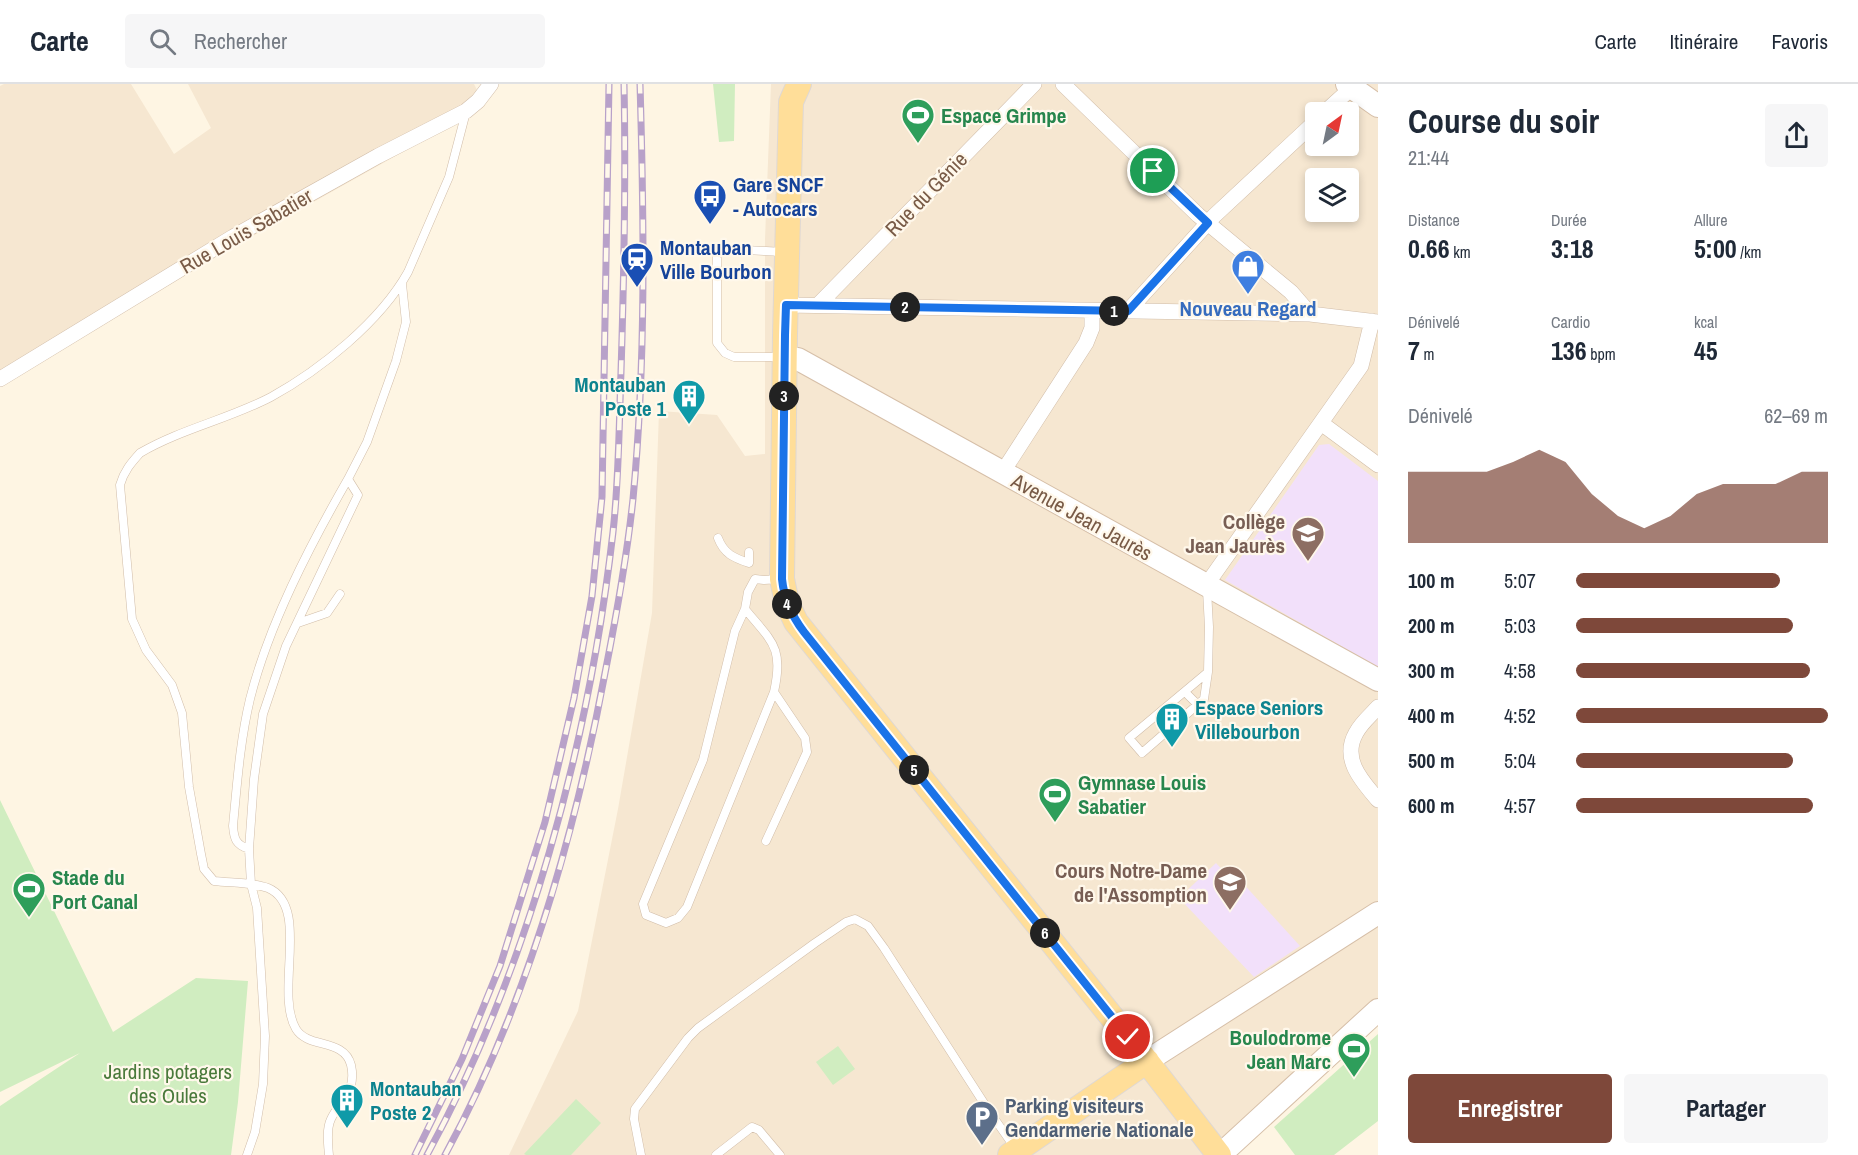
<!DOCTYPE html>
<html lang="fr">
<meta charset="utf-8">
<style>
:root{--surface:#fff;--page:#f6f6f7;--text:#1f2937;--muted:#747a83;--line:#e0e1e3;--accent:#7e483a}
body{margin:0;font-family:"Archivo Narrow",sans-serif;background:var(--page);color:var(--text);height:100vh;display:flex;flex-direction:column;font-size:22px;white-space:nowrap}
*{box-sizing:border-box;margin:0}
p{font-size:20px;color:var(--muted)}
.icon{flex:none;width:33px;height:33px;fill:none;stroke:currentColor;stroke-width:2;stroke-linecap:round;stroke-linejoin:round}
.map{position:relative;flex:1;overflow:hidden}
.side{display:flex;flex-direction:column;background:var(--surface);width:480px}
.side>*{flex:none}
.needle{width:39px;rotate:33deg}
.buttons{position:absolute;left:1305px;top:18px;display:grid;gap:12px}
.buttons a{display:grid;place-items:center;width:54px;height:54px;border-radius:6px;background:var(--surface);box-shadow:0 3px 9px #0003;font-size:30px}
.pin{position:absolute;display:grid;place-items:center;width:51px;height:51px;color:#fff;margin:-26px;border:3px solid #fff;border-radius:50%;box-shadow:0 2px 6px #0007}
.km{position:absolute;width:30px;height:30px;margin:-15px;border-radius:50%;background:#222;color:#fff;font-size:16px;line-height:30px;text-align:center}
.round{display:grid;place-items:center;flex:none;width:63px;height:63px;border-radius:6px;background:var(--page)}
.headline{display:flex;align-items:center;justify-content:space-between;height:102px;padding:0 30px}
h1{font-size:33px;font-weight:800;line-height:45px}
.figures{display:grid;grid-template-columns:repeat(3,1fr);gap:9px;height:102px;padding:6px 30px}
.figures div{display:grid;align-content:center}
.figures b{font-size:26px;font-weight:800}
.figures small{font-size:16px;font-weight:400}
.figures p{font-size:16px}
.chart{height:168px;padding:12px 30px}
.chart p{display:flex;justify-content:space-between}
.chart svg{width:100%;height:108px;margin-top:6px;fill:var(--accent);opacity:.7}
.cta{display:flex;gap:12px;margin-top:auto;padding:12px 30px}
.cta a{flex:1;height:69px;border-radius:6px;background:var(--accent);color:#fff;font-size:24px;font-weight:800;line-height:69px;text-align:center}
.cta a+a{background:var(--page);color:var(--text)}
ul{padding:0 30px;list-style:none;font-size:20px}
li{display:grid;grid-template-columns:96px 72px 1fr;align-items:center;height:45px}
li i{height:15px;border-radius:8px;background:var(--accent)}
header{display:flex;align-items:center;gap:36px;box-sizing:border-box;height:84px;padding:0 30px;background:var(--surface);border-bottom:2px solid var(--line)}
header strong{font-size:28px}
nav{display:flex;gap:33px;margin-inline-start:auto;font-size:21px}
.search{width:420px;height:54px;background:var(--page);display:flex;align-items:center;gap:15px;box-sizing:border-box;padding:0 21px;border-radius:6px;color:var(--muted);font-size:22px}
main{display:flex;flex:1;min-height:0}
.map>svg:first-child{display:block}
.residential{fill:#f6e7d1;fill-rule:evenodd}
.education{fill:#f2e0fa}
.green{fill:#d0edc0}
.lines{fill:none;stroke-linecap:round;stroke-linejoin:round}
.lane-casing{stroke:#d1bda9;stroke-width:9}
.street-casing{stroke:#d1bda9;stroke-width:16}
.secondary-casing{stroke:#d6bfa8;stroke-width:24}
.primary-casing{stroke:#dfd8d3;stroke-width:26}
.lane{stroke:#fff;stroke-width:8}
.street{stroke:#fff;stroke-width:15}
.secondary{stroke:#fff;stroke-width:22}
.primary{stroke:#ffde99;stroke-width:24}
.rail-casing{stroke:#b8a1c9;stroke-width:7}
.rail{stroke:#fff8eb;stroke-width:4.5;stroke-dasharray:14;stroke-linecap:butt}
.route-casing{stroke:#fff;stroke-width:12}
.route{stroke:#1a73e8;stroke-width:8}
.labels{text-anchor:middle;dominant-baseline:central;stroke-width:4.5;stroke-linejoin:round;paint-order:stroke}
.leisure-label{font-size:21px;font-weight:bold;fill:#27864d;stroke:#fff8eb;text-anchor:start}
.transit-label{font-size:21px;font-weight:bold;fill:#164399;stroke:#fff8eb;text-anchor:start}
.street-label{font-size:21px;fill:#795b47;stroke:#fff8eb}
.shop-label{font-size:21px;font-weight:bold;fill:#366cbe;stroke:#fff8eb}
.culture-label{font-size:21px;font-weight:bold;fill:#0d838f;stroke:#fff8eb;text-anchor:start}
.education-label{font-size:21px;font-weight:bold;fill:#785e54;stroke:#fff8eb;text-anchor:end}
.park-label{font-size:21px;fill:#4a7a3b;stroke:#fff8eb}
.service-label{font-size:21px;font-weight:bold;fill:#4e5e75;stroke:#fff8eb;text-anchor:start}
</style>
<header>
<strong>Carte</strong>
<div class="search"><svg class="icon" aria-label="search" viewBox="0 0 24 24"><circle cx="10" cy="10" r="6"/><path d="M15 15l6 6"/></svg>Rechercher</div>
<nav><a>Carte</a><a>Itinéraire</a><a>Favoris</a></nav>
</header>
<main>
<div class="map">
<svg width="1378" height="1071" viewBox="0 0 1378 1071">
<rect width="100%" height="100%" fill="#fef5e3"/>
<path class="residential" d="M4,0H131L174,70L211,44L188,0H474L485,22L201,181L0,302V2Z
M771,0H1378V935L1226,1071H509L578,927L618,725L652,529L659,327L717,331L745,372L765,370V155ZM1316,28H1348V62H1316ZM1316,94H1348V128H1316Z"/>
<path class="education" d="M1329,360L1378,397V583L1225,496L1319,361Z
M1216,779L1226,790L1231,786L1300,862L1254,893L1179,814Z"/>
<path class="green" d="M713,0H735L734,57L719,58Z
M0,716L113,948L196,894L248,897L238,1018L231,1071H0V1022L80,969L0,1008Z
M1378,950V1037L1334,1071H1295L1274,1043Z
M838,962L855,985L833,1001L816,978Z
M576,1015L601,1039L571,1071H526L524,1070Z"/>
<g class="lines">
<defs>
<path id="lane" d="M781,273H734L725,269L717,259V171L727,165L783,168
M718,454C724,470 734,474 749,479V468
M1207,506L1209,543L1208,588
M745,525L735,547L703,676L643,820L646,831L666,839L678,834L687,823L774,608C784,563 772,558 745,525L748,508L755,495L764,496L780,495
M298,539L327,529L340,510
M1208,588L1204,615L1142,669L1129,654Z
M1185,608L1198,621
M766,757L807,668L805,654L774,608
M249,765C236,761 234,755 233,742C237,700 240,657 250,615C269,540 309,463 348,395
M247,1071L255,1048L263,1000L265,952L257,824L251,800L249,765L254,695L263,630L286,562L358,411L348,395L367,358L396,277L406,238L402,200
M329,1071C328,1060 326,1045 331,1035C340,1016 357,1008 351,981C344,954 308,965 296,945C274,908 311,822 268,804C252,798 231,799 214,797L204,785L201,770L189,703L182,629L172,601L146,566L132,535L120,401C124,387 131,379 140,369C181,345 229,335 271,313C320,286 380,238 408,188L449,93L466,28
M641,1071L634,1035L635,1025L688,954L698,944L815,859L846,838L855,835L868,842L884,864L989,1027L1015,1064
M716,1071L752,1043L759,1046L780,1071"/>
<path id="street" d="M1063,0L1198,131L1291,208L1310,230
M1325,28L1356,0
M786,221L1310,230L1378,238
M818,221L1034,0
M1128,227L1214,132L1316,37
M0,295L233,153L378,72L466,27L478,17L491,0
M1321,339L1378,381
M1002,389L1086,259L1092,244V227
M1207,500L1361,282L1372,237
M1378,623C1371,631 1361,639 1356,649C1341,675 1362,697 1378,716"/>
<path id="secondary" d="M1347,0L1378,22
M785,273L798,275L1378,596
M1147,977L1378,829
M1220,1071L1378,926"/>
<path id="primary" d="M799,0L791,18L785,251L782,495L787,519L796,538L1131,957L1219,1071
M1010,1071L1147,977"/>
</defs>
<use href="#lane" class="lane-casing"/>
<use href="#street" class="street-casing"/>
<use href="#secondary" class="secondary-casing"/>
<use href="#primary" class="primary-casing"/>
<use href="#lane" class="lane"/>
<use href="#street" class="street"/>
<use href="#secondary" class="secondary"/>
<use href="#primary" class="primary"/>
<defs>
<path id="rail" d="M415,1071L462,975L500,882L545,738L574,614L592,512L602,413L609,0
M427,1071C529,884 589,659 613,448C619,395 619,341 621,288C624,192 626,96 624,0
M445,1071C527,921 575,751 606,584C617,528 627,472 633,415C646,278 644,138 640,0"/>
</defs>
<use href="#rail" class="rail-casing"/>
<use href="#rail" class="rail"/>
</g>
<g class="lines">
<defs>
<path id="route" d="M1128,953L804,548C791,531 784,515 782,495L785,251L786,221L1128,227L1208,139L1153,87"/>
</defs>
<use href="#route" class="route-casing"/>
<use href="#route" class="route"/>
</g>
<defs>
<symbol id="stadium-pin" viewBox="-11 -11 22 30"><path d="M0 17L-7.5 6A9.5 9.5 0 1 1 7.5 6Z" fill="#2e9e5b" stroke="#fff8eb"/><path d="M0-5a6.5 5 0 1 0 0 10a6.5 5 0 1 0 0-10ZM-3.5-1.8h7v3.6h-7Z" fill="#fff"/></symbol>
<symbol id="bus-pin" viewBox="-11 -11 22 30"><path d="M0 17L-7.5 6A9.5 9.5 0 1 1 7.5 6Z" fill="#1a4fb4" stroke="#fff8eb"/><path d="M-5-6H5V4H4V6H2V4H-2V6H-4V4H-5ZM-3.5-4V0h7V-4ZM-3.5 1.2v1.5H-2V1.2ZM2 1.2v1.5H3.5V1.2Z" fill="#fff"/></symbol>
<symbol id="station-pin" viewBox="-11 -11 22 30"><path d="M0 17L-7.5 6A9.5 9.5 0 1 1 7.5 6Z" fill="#1a4fb4" stroke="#fff8eb"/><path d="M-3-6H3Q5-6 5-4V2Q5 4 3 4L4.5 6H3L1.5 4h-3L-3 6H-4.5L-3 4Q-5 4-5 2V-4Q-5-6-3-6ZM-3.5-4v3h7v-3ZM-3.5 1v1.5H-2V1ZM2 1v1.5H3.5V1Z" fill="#fff"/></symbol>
<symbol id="shop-pin" viewBox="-11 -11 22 30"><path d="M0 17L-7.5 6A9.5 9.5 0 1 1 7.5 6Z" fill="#3f7fe0" stroke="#fff8eb"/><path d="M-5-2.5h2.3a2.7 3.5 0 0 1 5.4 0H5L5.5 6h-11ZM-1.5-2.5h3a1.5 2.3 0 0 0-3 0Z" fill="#fff"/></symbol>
<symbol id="building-pin" viewBox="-11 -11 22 30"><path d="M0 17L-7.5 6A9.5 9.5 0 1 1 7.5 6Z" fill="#0f9aa8" stroke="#fff8eb"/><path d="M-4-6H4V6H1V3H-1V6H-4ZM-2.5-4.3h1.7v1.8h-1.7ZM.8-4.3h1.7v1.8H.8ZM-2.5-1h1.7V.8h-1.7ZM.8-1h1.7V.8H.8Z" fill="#fff"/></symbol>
<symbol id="school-pin" viewBox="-11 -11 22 30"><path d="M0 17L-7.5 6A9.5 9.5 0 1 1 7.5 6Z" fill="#8d6e63" stroke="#fff8eb"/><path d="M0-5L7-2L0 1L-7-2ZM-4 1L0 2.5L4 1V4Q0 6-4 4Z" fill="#fff"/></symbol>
<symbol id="parking-pin" viewBox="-11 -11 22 30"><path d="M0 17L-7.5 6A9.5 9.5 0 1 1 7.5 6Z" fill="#5c6f8a" stroke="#fff8eb"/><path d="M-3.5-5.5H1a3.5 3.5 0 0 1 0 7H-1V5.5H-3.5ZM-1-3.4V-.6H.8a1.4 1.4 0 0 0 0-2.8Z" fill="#fff"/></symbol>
</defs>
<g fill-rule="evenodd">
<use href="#stadium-pin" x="899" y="12" width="38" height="52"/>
<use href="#bus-pin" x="691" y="93" width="38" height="52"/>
<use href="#station-pin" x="618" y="156" width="38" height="52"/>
<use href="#shop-pin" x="1229" y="163" width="38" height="52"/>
<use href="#building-pin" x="670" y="293" width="38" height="52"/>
<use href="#school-pin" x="1289" y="430" width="38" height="52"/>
<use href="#building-pin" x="1153" y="616" width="38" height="52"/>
<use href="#stadium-pin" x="1036" y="691" width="38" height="52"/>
<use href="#school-pin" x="1211" y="779" width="38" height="52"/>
<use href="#stadium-pin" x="10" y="786" width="38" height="52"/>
<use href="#stadium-pin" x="1335" y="946" width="38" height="52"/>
<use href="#building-pin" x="328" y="997" width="38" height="52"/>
<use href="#parking-pin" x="963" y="1014" width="38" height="52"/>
</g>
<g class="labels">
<g class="leisure-label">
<text x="941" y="31">Espace Grimpe</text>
<text x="1078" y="698">Gymnase Louis<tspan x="1078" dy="24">Sabatier</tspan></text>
<text x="52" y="793">Stade du<tspan x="52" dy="24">Port Canal</tspan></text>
<text x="1331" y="953" text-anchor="end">Boulodrome<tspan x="1331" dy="24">Jean Marc</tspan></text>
</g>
<g class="transit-label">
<text x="733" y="100">Gare SNCF<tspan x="733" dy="24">- Autocars</tspan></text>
<text x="660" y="163">Montauban<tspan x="660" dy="24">Ville Bourbon</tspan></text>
</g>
<g class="street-label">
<text transform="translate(926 110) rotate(-46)">Rue du Génie</text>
<text transform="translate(246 147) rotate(-30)">Rue Louis Sabatier</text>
<text transform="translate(1082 433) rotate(29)">Avenue Jean Jaurès</text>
</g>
<g class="shop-label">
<text x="1248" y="224">Nouveau Regard</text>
</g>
<g class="culture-label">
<text x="666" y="300" text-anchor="end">Montauban<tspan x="666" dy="24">Poste 1</tspan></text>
<text x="1195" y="623">Espace Seniors<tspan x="1195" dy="24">Villebourbon</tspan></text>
<text x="370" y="1004">Montauban<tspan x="370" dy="24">Poste 2</tspan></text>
</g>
<g class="education-label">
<text x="1285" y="437">Collège<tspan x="1285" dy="24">Jean Jaurès</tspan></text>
<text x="1207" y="786">Cours Notre-Dame<tspan x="1207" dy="24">de l'Assomption</tspan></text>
</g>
<g class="park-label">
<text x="168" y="987">Jardins potagers<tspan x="168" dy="24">des Oules</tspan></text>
</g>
<g class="service-label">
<text x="1005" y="1021">Parking visiteurs<tspan x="1005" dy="24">Gendarmerie Nationale</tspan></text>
</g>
</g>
</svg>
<div class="buttons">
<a><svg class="needle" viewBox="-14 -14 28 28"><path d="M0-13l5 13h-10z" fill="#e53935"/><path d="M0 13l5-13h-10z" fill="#747a83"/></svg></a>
<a><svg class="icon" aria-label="layers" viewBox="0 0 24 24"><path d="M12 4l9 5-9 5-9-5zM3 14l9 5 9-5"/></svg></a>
</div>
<div class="pin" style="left:1153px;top:87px;background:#1e9e55"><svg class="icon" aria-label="arrive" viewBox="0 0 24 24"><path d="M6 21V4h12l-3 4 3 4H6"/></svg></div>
<div class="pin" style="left:1128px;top:953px;background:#d93025"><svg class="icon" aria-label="check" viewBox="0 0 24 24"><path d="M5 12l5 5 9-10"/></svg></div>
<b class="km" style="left:1114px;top:227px">1</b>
<b class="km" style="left:905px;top:223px">2</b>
<b class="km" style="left:784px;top:312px">3</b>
<b class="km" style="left:787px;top:520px">4</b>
<b class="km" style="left:914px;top:686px">5</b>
<b class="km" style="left:1045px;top:849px">6</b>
</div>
<section class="side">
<div class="headline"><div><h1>Course du soir</h1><p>21:44</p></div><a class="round"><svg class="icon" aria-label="share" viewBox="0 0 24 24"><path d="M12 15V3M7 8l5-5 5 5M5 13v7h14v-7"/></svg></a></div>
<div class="figures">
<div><p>Distance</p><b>0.66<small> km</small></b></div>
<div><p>Durée</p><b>3:18</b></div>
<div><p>Allure</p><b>5:00<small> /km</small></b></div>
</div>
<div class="figures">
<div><p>Dénivelé</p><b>7<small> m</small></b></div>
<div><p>Cardio</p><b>136<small> bpm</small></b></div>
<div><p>kcal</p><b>45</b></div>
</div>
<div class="chart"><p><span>Dénivelé</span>62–69 m</p>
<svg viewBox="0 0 160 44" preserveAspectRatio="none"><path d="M0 44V15L10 15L20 15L30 15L40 11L50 6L60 11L70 24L80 33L90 38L100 33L110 24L120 20L130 20L140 20L150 15L160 15V44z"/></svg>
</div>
<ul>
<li><b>100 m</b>5:07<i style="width:81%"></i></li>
<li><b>200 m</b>5:03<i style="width:86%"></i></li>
<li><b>300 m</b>4:58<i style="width:93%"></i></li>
<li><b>400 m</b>4:52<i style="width:100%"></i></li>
<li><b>500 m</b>5:04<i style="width:86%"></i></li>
<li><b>600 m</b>4:57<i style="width:94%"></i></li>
</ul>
<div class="cta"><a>Enregistrer</a><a>Partager</a></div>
</section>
</main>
